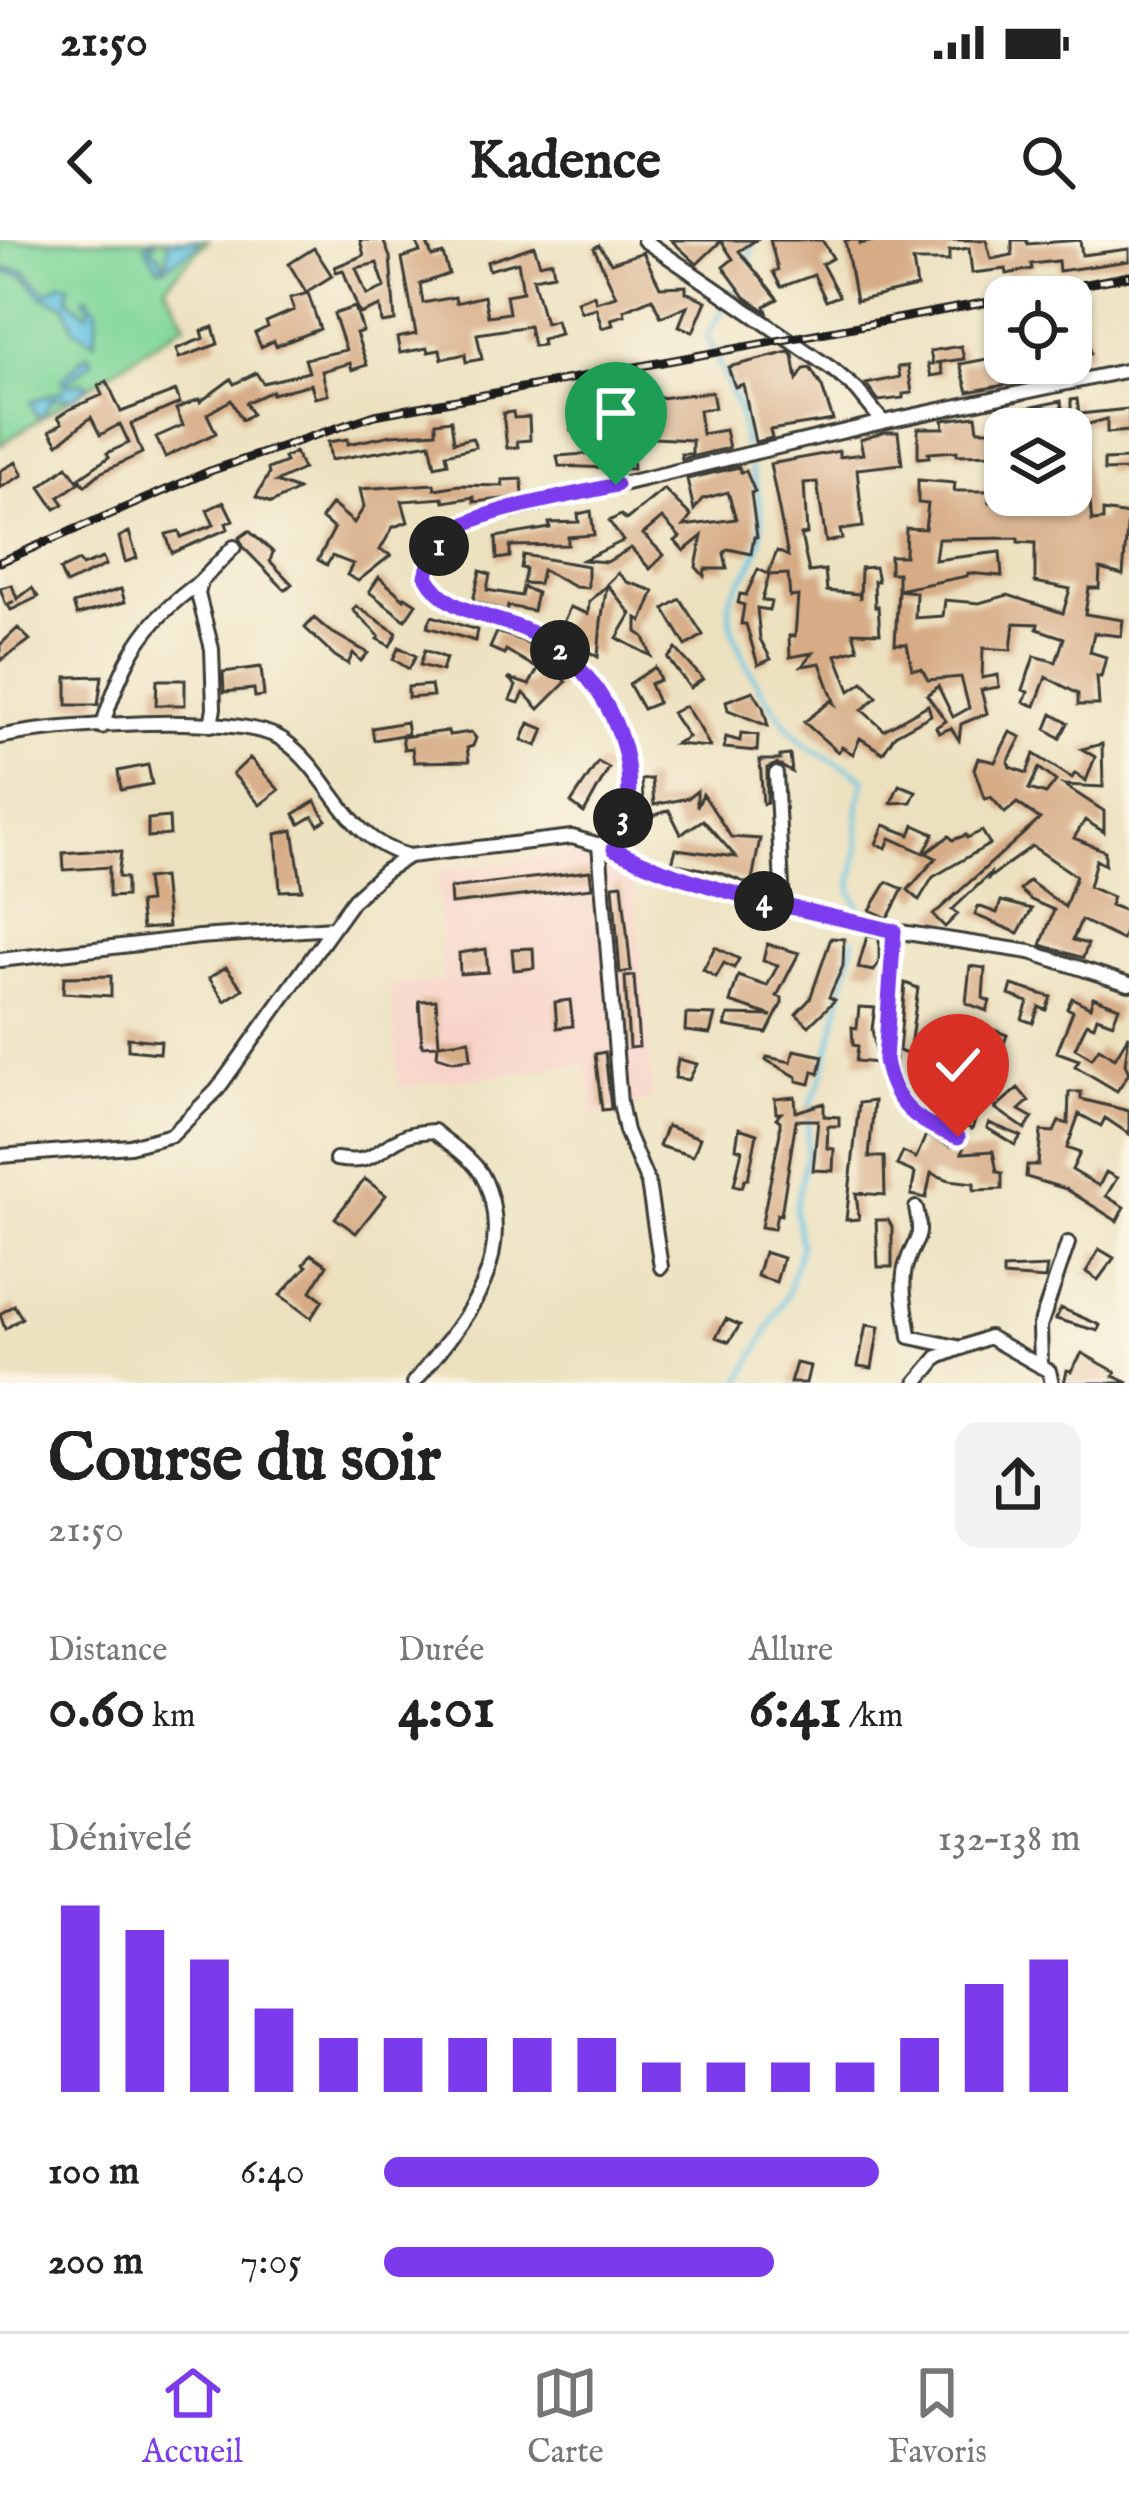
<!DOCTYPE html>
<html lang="fr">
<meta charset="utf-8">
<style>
:root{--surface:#fff;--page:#f2f2f2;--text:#222;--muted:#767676;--line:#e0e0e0;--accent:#7c3aed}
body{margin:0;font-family:"IM FELL English",serif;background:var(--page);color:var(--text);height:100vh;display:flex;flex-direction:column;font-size:45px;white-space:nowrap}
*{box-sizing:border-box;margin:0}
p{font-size:39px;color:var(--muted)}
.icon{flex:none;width:66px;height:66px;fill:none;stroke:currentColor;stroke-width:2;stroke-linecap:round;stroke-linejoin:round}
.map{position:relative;height:1143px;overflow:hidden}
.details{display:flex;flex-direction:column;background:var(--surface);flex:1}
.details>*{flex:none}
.buttons{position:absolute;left:984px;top:36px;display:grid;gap:24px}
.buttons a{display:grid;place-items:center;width:108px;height:108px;border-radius:24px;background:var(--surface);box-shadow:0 3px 9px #0004;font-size:60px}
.pin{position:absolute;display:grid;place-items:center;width:102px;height:102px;color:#fff;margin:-123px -51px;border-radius:50% 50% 50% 0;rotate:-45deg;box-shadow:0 0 12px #0007}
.pin .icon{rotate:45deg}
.km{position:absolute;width:60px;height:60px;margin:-30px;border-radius:50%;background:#222;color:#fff;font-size:33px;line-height:60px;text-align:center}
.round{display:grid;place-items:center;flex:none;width:126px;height:126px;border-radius:24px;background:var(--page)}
.overview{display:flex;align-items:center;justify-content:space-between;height:204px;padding:0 48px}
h1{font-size:66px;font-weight:700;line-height:90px}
.figures{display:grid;grid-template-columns:repeat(3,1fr);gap:18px;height:204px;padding:12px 48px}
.figures div{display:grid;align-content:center}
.figures b{font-size:60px;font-weight:700}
.figures small{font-size:33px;font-weight:400}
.figures p{font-size:33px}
.chart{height:336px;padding:24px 48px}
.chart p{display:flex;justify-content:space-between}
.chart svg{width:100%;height:216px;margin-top:12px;stroke:var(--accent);stroke-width:6}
ul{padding:0 48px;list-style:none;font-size:39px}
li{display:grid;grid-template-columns:192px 144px 1fr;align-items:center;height:90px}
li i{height:30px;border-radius:15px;background:var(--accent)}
.status{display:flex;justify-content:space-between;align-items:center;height:84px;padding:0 60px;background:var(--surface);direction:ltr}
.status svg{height:33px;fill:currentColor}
header{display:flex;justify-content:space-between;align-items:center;height:156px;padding:0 48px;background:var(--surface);font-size:54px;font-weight:700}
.dock{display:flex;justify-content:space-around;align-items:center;height:168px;border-top:3px solid var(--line);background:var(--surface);font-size:33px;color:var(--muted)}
.dock a{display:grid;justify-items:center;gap:6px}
.dock .on{color:var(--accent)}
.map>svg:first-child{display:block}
.built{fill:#f7d1c8}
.green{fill:#81d79b;stroke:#4e7a5c;stroke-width:3}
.water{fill:#66c5e4;stroke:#417080;stroke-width:3}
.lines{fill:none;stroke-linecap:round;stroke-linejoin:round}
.stream{stroke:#66c5e4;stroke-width:4.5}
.building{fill:#d6ab85;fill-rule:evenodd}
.street-casing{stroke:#3b3a34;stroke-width:18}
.street{stroke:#fff;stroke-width:12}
.rail-casing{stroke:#1c1c1c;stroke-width:9}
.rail{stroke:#fcf5e5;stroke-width:4.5;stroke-dasharray:14;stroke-linecap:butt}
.route-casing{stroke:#fff;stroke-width:24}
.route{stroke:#7c3aed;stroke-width:15}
</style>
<div class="status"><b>21:50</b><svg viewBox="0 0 49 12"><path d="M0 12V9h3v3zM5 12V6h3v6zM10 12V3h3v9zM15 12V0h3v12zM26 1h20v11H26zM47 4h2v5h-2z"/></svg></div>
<header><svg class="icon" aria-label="back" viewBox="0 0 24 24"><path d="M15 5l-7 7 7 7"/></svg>Kadence<svg class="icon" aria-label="search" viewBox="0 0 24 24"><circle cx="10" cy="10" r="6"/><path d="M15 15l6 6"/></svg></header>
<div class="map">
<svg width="1129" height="1143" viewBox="0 0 1129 1143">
<rect width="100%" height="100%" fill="#fcf5e5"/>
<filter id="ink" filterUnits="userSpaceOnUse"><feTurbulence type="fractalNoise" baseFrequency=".00833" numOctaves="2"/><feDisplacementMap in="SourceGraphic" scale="24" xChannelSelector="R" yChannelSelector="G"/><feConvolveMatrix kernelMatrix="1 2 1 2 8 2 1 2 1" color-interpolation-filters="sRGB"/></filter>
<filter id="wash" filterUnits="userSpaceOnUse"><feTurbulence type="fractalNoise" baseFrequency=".004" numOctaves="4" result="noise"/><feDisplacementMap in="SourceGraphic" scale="48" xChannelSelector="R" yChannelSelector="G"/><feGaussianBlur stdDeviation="2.7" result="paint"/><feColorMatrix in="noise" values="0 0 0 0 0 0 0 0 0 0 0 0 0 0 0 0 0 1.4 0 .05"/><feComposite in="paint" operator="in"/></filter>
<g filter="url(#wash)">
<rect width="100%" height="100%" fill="#ece1bf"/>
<path class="built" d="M574,613L632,628L654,856L629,869L594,875L586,824L399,847L391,745L443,742L438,631Z"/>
<path class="green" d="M0,0H208L165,46L186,83L0,205Z"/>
<path class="water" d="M152,0L155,1L151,8L161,17L162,24L167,21L168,0H197L198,5L164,28H158L145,6Z
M0,28L24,30L47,53L61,43L69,44L68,58L87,74L90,68L83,58L88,56L97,69L95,102L74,89L65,65L42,56L23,35L0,32Z
M87,114L93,121L67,142L71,145L84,141L88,145L75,157L52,159L43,175L37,176L30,162L64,150L62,139Z"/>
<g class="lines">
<path class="stream" d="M749,30L752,0
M739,44L707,95L740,172L745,206
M751,228C761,261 769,294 751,326C745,337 735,346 731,357C720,396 774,475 802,501C821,519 846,523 864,539L858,566V609L851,650L862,673
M740,1143L788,1052L801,1004L795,970L807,912L809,868L824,832L854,699"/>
</g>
<g id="blocks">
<path class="building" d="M360,0H383L390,17L395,81L382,83L380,66L360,74L343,30L336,32L335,27L364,15ZM377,23L385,47L367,55L356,28Z
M416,0H426L432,17L443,14L449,34L420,44L423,63L455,57L456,63L484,56L488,76L509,73L506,55L523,52L518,22L489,30L487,22L534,6L540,24L552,21L554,34L533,38L545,83L556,80L560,94L542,99L543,105L533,106L529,86L477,94L482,119L466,122L465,114L442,119L440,110L428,112L427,108L400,113L397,98L416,94L402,18L420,12Z
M671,0H756L739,11L778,59L765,66L767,72L745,57L723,27L733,19L721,1L697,24Z
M770,0H822L833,18L822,24L839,56L826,61L814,35L781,47L773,32L778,30Z
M845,0H860V4L877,0H986L991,19L1012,15V0H1026L1028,4L1080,0L1082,15L1129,9V21L1059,31L1058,21L1031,24L1032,29L1007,34L1006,29L972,33L969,8L949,11V21H913L917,47L856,61Z
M599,5L611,23L643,12L660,47L686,46V52L706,61L693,92L679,86L687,66L661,77L652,58L624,70L625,75L611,79L613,85L602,88L596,68L581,72L577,61L594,55L596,62L616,56L594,8Z
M314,8L332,36L306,52L289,24Z
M308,53L320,89L276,106L274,101L261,107L255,93L268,87L266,82L294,70L290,58Z
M355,67L363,91L356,93L367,125L352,130L350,123L322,131L328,155L315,158L311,144L272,154V151L246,163L252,174L242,180L231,160L207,174L216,193L165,217L156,197L183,185L176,169L199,159L200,162L231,139L234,144L256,133L263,143L309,132L305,119L346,110L334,74Z
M1086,85L1091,113L1075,115L1071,88Z
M213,87L218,104L179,118L176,109L204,98L202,91Z
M961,106L964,119L935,123H940L943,134L931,136L928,124H933L930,111Z
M789,112L793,115L797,140L804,129L810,128L822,147L833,180L770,190L772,198L755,202L743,144L735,147L728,127Z
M1004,116L1006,132L1033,126V123H1060L1061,134L968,152L960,124Z
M908,126L912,153L903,154V158L879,161L866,144L900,137L898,127Z
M107,141L121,172L176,151L180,163L131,184L142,213L100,233L85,246L79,238L109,217L107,213L129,203L120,184L100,195L91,177L58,204L50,191L62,183L58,177L70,169L102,155L98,146Z
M712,152L715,168L699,170L702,194L725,190L729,208L682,219L681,214H692V200L615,196L616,216L632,215L633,229L559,226L557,216L598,213L596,190L571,191L570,174L591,173V177L621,176V172L646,175L642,160Z
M1077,159L1079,174L1129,169V191L1107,193V179L1081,186L1092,281L1103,280V271L1128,275L1123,335L1100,329L1099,348H1089L1085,374L1123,380L1121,396L1094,393L1090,412L1106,417L1101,437L1097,436L1099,465H1078V454L1046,437L1035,466L1024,462L1028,452L1023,450L1034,416L1056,422L1064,398L1037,389L1038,384L1014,383L1011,410L983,408L982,438L998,435L999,447L981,450L987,473L961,484L959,500L951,488L939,493L936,487L946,481L927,455L938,446L953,477L969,468L961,437L928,440L922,429H912L907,404H895L898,350L916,352L915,378L943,376L945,360L979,363L1008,355L1063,373L1070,349L1035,342V303L1018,302V298L938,299L935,320L1000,312L1002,336L968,333L967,336L898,350V333H890V316H905L906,288L925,289L928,264L918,263V240L955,243L954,251H990L989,262L1013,260V255H1063L1064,264L1071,263V160Z
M1061,161L1064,183L1050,185V189H1025L1022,169Z
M513,172L514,178L529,177L530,200L517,201L518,207L507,208L503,173Z
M976,176L978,190H1005V202H998L997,214L957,215V211L928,213L929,217L918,218V188H944L943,180Z
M451,180L454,202L472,198L476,207L446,214L448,223L435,226L430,203L331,220L328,202L348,199V204L392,195L436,192V182Z
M885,192H898L902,224L857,229L863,287L840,290L842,299L826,302L817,242L804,243L807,294L801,295L809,332L825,330L827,351L859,354L860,359L861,328L875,327L878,341H874L875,367L878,366L880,393L853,392L858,409L836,415L850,451L863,442L877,457L862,470L884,490L928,465L931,475L895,495L883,513L860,498L853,514L842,507L838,512L804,482L831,461L835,464L820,423L802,426L813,413L790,417L789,396H795L798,356L790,357L788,334L769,335L762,360L771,362L769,370L757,368L760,399L771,419L758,425L746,384H741L744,365L738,363L740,354L746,355L758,329L768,334L777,311L788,316L770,224L839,211V217L863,214L860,200Z
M295,212L303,229L276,242L298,250L271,263L256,257L269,234L268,229L286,222L284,218Z
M1129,219V230L1104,231V220Z
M16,222L23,235L0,248V231Z
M67,226L79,243L59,257L64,264L55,269L40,247Z
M739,227L741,232L746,231L755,252L751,253L757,297H754L751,314L728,309L724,313L727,329H705L704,336L696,327L702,296L684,311L675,301L680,297L662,278L643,294L664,315L650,329L631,308L607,322L583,320L623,301L609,281L621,275L626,280L664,249L691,276L684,286L736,279L728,252L702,259L694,270L687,239Z
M522,239L523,257L474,262V257L444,262L443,258L402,261L408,282L393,287L380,310L391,315L358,341L347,335L353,324L332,316L327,325L318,320L334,289L321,278L332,264L354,283L364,267L360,249L434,244L435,249L459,245L503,246L502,240Z
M224,262L233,280L226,283L228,289L172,313L166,294L179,291L181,297L214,285L207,270Z
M591,271L594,295L568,297V305L510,306V317L497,319L496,297L550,288L549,283L579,282L578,274Z
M249,291L273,312L270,321L292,344L285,350L244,308L239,298Z
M129,292L137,318L125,322L119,297Z
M523,315L588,326V348L575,347L542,330L539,344L523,343L526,329L521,328Z
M103,318L106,325L66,344L60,330L79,321L82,326Z
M480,331L490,334L487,350L521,356L523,347L537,353L533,371L508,366L507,372L473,361Z
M618,333L627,342L654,351L642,381L637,378V392L644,397L651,416L617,398L631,374L607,344Z
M379,337L404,359L405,357L416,364L405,380L369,352Z
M12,345L17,359L32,348L38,357L11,370L8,365L14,361L6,365L0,348Z
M607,345L601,382L598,417L558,394L570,367L588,374L589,362Z
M121,349L125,362L77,375L73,364Z
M680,359L703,395L686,406L664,369Z
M356,366L397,393L390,406L377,399L379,396L353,370Z
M432,376L477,390L475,401L427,387Z
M314,378L328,390L368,413L361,421L353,413L348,424L335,416L305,388Z
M18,388L30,400L0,421V405Z
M497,392L521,400L555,421L552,427L566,442L539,469L524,453L519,463L510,460L516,446L508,438L529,445L538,429L506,410L504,414L490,408Z
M399,407L416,416L409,429L393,419Z
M676,409L703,439L690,448L668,418Z
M425,410L446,418L442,431L420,425Z
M261,427L264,456L255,457L254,449L224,452L223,432Z
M655,427L660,440L650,444L658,463L643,469L629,444Z
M102,436L98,465H67V437Z
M157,440H185V465H156Z
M431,445L433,456L408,458V447Z
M753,451L763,467L768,486L728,470L726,461Z
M685,466L700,488L710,507L675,504L688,497L672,473Z
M1052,474L1068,483L1060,498L1046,489Z
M406,482L408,494L374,500L372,488Z
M529,483L544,489L537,506L522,500Z
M448,491L449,495L471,492L476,498L473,506L467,508L469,521L414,522L412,508L404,509L402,497Z
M1010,492L1021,497L1008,522L1010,527L1027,533L1034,514L1072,538L1075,533L1086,541L1095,517L1082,509L1102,504L1103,547L1064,545L1104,571V592L1085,580L1074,598L1105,611V625L1096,620L1089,647L1113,657L1110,665L1129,672V681L1122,700L1081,680L1073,700L1088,704L1083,718L1041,705L1054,670L1031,660L1020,650L1029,641L1065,667L1076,636L1032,606L989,638L990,634L952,670L958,674L945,687L933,675L1040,579L1017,563L1005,573L991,557L985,559L974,529L978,518L995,522ZM1039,528L1056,541L1046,554L1029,549Z
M741,493L758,495L757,511L724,508L726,497L740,501Z
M790,515L792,532L777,524L767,528V563L763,564L760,520H780V516Z
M250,518L279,550L260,565L233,534Z
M598,522L609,528L584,573L571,563Z
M148,525L152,544L121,550L118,531Z
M652,539L654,565L688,558L697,551V567L703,554L731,597L760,599L751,645L721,633L672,623L676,609L736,617L703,580L681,594L669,570L642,580L638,571L644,568L641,540Z
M899,545L916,551L911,562L891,563Z
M315,561L326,580L318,585L313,576L300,584L294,574Z
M169,577L170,595L148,597V579Z
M884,585L910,595L914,585L934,594L924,613L890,598L886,608L876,604Z
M293,590L302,650L280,651L276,594Z
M982,591L990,604L933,637L919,660L908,650L936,618L926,613L949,596L953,600L966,595L967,598Z
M104,610L121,612L118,637L126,638V656L109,657V627L64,630L63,613Z
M590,631L592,648L451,664L450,648Z
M163,637L168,687L142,689L139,663L149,662L146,639Z
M887,642L903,649L888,678L870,670Z
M622,644L631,731L620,733L613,645Z
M1001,661L1032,669L1018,693L975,675L978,666L997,673Z
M867,696L879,698V722L874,731L858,728Z
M831,698L844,699L843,726L829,757L835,760L809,786L796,774L810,759Z
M767,704L799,713L777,756L782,758V763L767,793L725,786L728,775L772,776L730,762L738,736L767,746L778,725L763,721Z
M715,707L739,719L734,728L724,723L716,737L703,730Z
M533,708L534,728L514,730L512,709Z
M486,709L488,732L460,734L459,713Z
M970,726L985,728L983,758L990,761L987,771L966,763Z
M226,727L243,749L225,761L209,738Z
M111,736V756L63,753L64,737Z
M634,736L639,807L629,808L625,737Z
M905,743L918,748L909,815L899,811Z
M1012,745L1051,757L1046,770L1039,767L1033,783L1022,779L1028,762L1009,755Z
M1093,757L1119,767L1113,783L1097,777L1094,786L1087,783L1075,808L1092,818L1099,808L1115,818L1129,795L1125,824L1129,833L1117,851L1075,826L1079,820L1057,812L1073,771L1067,768L1072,758L1090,767Z
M436,760L439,804L469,800L471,819L453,821L437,816L438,805L422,806L419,761Z
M570,760L573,786L557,788L555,762Z
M859,767L875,768L872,789L878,823L856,821L858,806L853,805L852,787L857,788Z
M686,774L715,775L710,794L685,791Z
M994,790L1007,795L996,824L984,817Z
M128,798L161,801L160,813L128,810Z
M922,807L1002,840L992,865L980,857L983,853L951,840L941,832L944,829L917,818Z
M794,810L823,816L819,834L813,831L810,844L797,841V837L766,820L767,817L791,822Z
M605,812L611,869L602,870L595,814Z
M678,819L697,824L689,840L675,838Z
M1018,848L1029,861L1019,870L1033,878L1025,889L995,868Z
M1069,852H1081V859L1129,871V894L1105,878L1101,886L1079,874L1067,908L1080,913L1072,930L1099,946L1106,932L1117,938L1106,956L1124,967L1117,981L1066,949L1026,937L1027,925H1038L1041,891L1054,892L1059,881L1068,884Z
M795,857L796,872L824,863V876L839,877V886H828L827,908L834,909L833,931L813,930L818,880H796L781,975L777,974L774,989L761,987L780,893V881L776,878L781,873H776L775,859Z
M874,861L869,917H884L885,955L856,953L859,979L846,980L859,863Z
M939,866L976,878L972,889L935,876Z
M989,883L1021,896L1015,905L987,888Z
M667,886L700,898L693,916L659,906Z
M739,888L757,894L748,939H745L742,947L734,945L742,910L736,908Z
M926,895L950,906H964L962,913L993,911L997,932L1002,933V949L974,950V943L949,940L931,933L926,958L911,955L915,933L897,925L903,912L916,918Z
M365,939L386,955L356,993L335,978Z
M876,980H888L892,987V1027H878Z
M1099,1009L1114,1018L1098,1040L1086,1032Z
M764,1012L783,1018L776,1042L757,1036Z
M311,1014L327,1025L311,1051L323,1060L311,1078L280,1055L307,1026L304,1024Z
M1047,1027L1045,1039L1003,1036V1029Z
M14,1065L22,1078L5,1089L0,1074Z
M1061,1068L1100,1085L1098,1091L1056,1079Z
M726,1079L740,1085L729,1102L716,1097Z
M866,1085L879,1087L872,1128L858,1126Z
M1082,1113L1116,1132L1114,1136L1129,1143H1064L1067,1130L1071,1131Z
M796,1123L810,1126L806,1143H790Z"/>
</g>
</g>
<g filter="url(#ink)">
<use href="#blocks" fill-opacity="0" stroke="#3b3a34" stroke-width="3"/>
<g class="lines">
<defs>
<path id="street" d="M644,0L832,129L857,150L883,182
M211,485L214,468L212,409L198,354L201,341L234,307
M102,487C124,419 141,384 200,342
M0,497C52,485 241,471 283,500C333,535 344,600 409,616L572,597L614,609L675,636L769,662L894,691L1030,712L1129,744
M776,534L783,665
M599,604L620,863L626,891L648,943L661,1027
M614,609C618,595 626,579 628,565C635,493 592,421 528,391C492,374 447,375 426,336C435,299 451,293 483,277L883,182L1129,130
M894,691C892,722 890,753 889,784C886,850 891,874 958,897
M0,720L199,697L333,688
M0,916L130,906L172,895L217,850L354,659L385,631L409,616
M336,919C374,925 373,912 403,897C412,892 424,892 434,891C448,903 466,914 477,928C485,937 489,950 492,962C508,1036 457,1089 414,1143
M916,968C924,1004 915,995 906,1025C899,1046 908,1076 910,1097L962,1108
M1041,1127L1040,1086L1068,1003
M916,1143L938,1117L989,1097L1049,1131L1052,1143"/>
</defs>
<use href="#street" class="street-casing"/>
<use href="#street" class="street"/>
<defs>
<path id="rail" d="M1016,57L1129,36
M0,322L210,231L375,175L1005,59"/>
</defs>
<use href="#rail" class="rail-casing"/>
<use href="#rail" class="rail"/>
</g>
</g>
<g class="lines" filter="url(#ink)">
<defs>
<path id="route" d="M616,245C573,256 481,268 449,294C435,306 430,319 426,336C447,375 492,374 528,391C592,421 635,493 628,565C626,579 618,595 614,609C702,653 800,668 894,691L885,820C893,864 917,883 958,897"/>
</defs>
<use href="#route" class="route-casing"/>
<use href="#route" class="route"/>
</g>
</svg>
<div class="buttons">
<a><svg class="icon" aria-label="locate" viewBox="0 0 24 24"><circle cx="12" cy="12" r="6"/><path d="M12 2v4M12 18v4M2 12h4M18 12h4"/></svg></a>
<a><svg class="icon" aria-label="layers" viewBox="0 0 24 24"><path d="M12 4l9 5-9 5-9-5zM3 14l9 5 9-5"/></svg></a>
</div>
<div class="pin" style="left:616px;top:245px;background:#1e9e55"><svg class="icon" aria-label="arrive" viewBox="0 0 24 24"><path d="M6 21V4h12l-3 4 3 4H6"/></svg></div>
<div class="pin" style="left:958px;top:897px;background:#d93025"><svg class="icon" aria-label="check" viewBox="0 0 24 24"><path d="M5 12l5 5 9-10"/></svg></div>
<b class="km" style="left:439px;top:306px">1</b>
<b class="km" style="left:560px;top:410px">2</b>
<b class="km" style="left:623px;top:578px">3</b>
<b class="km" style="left:764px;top:661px">4</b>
</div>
<section class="details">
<div class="overview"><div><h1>Course du soir</h1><p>21:50</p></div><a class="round"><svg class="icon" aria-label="share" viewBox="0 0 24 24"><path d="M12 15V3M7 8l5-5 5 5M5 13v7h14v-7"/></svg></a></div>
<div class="figures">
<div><p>Distance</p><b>0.60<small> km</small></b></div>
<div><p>Durée</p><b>4:01</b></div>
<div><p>Allure</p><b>6:41<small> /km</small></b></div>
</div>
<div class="chart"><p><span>Dénivelé</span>132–138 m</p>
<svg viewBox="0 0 160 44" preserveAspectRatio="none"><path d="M5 44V6M15 44V11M25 44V17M35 44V27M45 44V33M55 44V33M65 44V33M75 44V33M85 44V33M95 44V38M105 44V38M115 44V38M125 44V38M135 44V33M145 44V22M155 44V17"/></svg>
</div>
<ul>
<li><b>100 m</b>6:40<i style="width:71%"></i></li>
<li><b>200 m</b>7:05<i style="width:56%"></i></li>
</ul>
</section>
<nav class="dock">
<a class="on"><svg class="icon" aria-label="home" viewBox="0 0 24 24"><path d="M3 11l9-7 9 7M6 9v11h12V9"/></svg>Accueil</a>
<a><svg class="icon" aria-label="map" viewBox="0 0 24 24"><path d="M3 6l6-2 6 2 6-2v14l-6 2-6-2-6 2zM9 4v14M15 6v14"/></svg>Carte</a>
<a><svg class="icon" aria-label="saved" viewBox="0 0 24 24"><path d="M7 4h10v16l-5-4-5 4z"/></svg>Favoris</a>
</nav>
